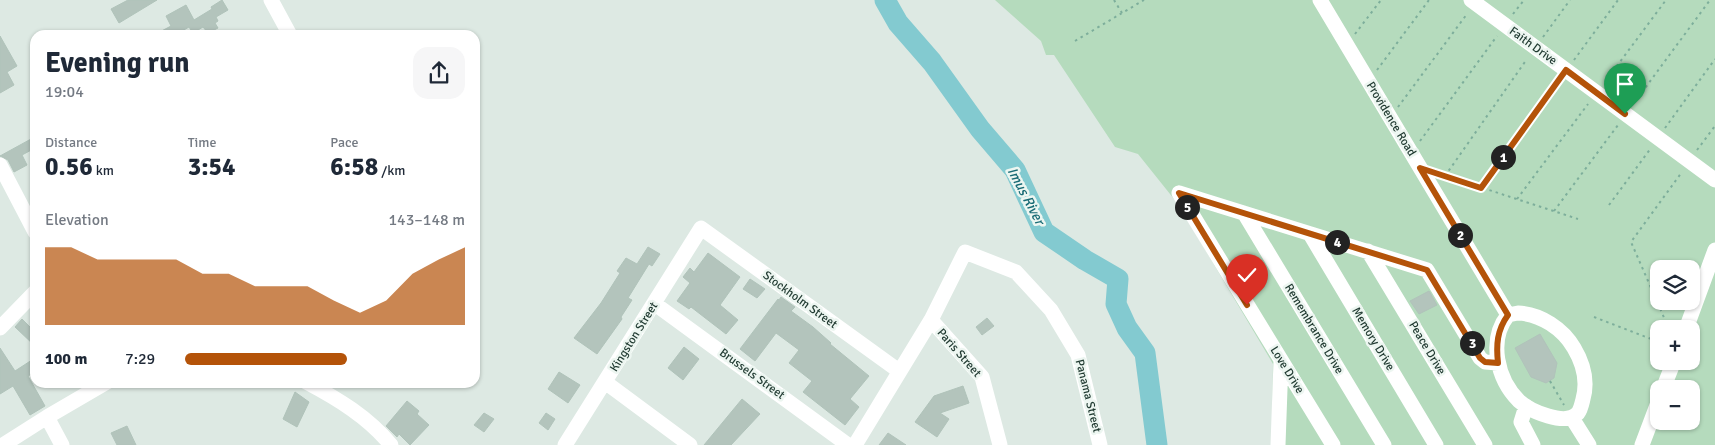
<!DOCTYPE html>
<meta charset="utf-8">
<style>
:root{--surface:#fff;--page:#f6f6f7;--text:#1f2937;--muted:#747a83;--accent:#b45309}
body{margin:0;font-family:Signika,sans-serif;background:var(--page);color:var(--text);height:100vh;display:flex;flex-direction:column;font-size:19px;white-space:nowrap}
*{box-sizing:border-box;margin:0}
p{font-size:16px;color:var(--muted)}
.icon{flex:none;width:28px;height:28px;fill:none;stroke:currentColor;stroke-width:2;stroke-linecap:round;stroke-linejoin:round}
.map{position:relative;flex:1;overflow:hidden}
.details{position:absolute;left:30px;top:30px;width:450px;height:358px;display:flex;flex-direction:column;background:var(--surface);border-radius:15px;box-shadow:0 1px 4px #0004}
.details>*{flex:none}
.fabs{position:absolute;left:1650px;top:260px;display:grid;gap:10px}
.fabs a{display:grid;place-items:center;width:50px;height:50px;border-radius:10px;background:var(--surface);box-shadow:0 1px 4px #0004;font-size:25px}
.pin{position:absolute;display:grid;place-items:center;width:42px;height:42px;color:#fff;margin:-51px -21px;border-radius:50% 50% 50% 0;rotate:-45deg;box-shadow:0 0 5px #0007}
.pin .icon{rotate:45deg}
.km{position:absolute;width:25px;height:25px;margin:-12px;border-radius:50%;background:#222;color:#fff;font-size:14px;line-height:25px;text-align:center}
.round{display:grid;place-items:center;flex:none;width:52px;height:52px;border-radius:15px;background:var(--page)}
.summary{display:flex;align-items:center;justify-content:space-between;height:85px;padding:0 15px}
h1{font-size:28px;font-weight:700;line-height:38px}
.figures{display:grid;grid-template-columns:repeat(3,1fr);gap:8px;height:85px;padding:5px 15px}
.figures div{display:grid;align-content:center}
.figures b{font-size:25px;font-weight:700}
.figures small{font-size:14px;font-weight:400}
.figures p{font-size:14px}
.chart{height:140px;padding:10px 15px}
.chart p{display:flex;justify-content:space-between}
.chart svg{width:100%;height:90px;margin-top:5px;fill:var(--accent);opacity:.7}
ul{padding:0 15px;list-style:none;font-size:16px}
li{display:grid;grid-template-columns:80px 60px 1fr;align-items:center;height:38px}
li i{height:12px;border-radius:6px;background:var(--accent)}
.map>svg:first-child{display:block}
.green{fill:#b5dbbd;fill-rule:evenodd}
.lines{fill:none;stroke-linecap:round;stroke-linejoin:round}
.river{stroke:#83cad0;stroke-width:21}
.building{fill:#b3c4bc;stroke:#b0c3ba}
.path{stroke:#7dae9b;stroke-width:2;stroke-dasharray:2.5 4;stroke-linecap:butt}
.minor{stroke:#fff;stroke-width:15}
.route-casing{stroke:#fff;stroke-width:10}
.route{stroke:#b45309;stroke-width:6}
.labels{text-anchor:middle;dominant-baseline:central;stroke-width:5;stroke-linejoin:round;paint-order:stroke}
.street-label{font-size:12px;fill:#1f3930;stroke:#edf6f1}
.water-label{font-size:14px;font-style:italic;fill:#196b75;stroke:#edf6f1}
</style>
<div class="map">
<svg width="1715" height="445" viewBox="0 0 1715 445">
<rect width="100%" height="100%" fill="#dde9e3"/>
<path class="green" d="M995,0H1715V445H1272L1273,364L1178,204L1138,154L1115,147L1054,55H1046L1041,41ZM1659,269H1691V301H1659ZM1659,329H1691V361H1659ZM1659,389H1691V421H1659Z"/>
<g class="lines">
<path class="river" d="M885,0L898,23L932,62L980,129L1015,170L1044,232L1085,260L1118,279L1116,304L1127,328L1145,353L1157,445"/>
</g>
<path class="building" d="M128,0H157L119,23L111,9Z
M222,0L228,10L216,17L218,21L215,23L218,28L208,33L203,27L193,33L189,27L175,35H154L171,26L166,16L186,5L194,20L212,9L211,7Z
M0,36L17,66L7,72L14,85L0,93Z
M31,139L35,148L22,155L27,165L14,172L8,160L0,156Z
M648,247L660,254L652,266L649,264L628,298L632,300L621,317L622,319L597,354L574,338L601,303L620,273L617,271L626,258L637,264Z
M708,253L740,277L720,305L738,320L726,334L691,307L689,309L677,301L690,283L683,277L690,268L694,272Z
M750,279L765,289L757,298L743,289Z
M1429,291L1437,305L1419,314L1410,301Z
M781,297L795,307L791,311L813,327L831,343L830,344L869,376L850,399L859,407L845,425L803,392L812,381L789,363L799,350L776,333L755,361L740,349L778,299L779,300Z
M987,318L994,326L982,335L976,327Z
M22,319L35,332V346L15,327Z
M1540,334L1557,363L1554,378L1546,383L1531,377L1515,348Z
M684,347L699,359L683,380L668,368Z
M0,348L15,371L35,358V372L28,376L45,406L30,415L13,386L0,394Z
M559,372L580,385L568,403L548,389Z
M963,386L969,403L940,413L949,419L937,437L915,422L934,396Z
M295,392L309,402L297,427L283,419Z
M742,399L760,414L731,445H704Z
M407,401L419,411L417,414L429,425L410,445L399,434L397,437L386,426Z
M484,413L494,419L484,432L474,425Z
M546,413L555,419L548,430L539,423Z
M127,426L136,445H117L111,433Z
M888,433L906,445H879Z"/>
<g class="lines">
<path class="path" d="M1114,0L1122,13
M1513,14L1524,0
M1355,34L1381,0
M1543,37L1570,0
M1075,41L1144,0
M1574,60L1618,0
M1377,70L1429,0
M1605,82L1666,0
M1634,103L1710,0
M1398,107L1467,14
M1665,128L1715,59
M1420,141L1497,36
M1697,150L1715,126
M1440,174L1578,219
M1445,176L1527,59
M1481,187L1559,80
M1517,199L1588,104
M1609,205L1651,148
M1554,211L1618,125
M1594,317L1659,342
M1669,329L1631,242L1682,172
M1550,381L1564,405"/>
<path class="minor" d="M271,0L290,35
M1320,0L1508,315
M1471,0L1715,180
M0,165L35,232
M1179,193L1427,270L1480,358L1485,362L1498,363
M1179,193L1333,445
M1244,213L1384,445
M1310,234L1436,445
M1368,251L1485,445
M655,304L848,445
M1518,313C1541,314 1563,329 1574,348C1583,363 1588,381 1583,399C1582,403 1581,409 1578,413C1566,427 1530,411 1519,401C1497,379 1488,340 1508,315Z
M931,320L982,377L1000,445
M0,328L35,292
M1686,329L1715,250
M306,382C338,399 368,417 391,445
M605,382L690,445
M1663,389L1674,361
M1526,406L1521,422L1533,445
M47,417L62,445
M1572,418L1589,445
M3,445L47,417L107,382
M565,445L701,228L899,371
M855,445L931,320L965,252L1016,272L1051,310L1078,355L1100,445
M1278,445L1281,361
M1642,445L1659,400"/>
</g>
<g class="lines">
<defs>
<path id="route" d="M1247,305L1179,193L1427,270L1480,358L1485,362L1498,363C1496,345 1497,330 1508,315L1420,168L1481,188L1566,70L1625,114"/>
</defs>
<use href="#route" class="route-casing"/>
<use href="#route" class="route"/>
</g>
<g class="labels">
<g class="street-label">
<text transform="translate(1533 46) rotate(36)">Faith Drive</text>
<text transform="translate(1391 119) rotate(59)">Providence Road</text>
<text transform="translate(800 300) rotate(36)">Stockholm Street</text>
<text transform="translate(1314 329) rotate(59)">Remembrance Drive</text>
<text transform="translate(634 337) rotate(-58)">Kingston Street</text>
<text transform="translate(1373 339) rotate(59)">Memory Drive</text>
<text transform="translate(1427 348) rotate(59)">Peace Drive</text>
<text transform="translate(959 353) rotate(49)">Paris Street</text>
<text transform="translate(1287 370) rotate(58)">Love Drive</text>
<text transform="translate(752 374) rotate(36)">Brussels Street</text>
<text transform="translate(1088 396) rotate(76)">Panama Street</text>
</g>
<g class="water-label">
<text transform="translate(1026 196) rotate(62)">Imus River</text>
</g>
</g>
</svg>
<div class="fabs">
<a><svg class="icon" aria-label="layers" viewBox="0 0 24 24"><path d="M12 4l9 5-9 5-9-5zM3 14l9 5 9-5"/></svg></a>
<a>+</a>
<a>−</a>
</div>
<div class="pin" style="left:1625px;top:114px;background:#1e9e55"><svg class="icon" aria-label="arrive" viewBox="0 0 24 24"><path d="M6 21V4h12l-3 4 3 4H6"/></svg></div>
<div class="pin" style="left:1247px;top:305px;background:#d93025"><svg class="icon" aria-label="check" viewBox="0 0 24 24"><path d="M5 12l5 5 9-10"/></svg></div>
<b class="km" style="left:1503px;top:157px">1</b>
<b class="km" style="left:1460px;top:235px">2</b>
<b class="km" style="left:1472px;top:343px">3</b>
<b class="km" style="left:1337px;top:242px">4</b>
<b class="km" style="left:1187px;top:207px">5</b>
<section class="details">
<div class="summary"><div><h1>Evening run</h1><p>19:04</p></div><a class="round"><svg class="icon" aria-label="share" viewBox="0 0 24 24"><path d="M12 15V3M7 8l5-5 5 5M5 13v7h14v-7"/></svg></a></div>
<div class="figures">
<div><p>Distance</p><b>0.56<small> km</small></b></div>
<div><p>Time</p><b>3:54</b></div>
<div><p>Pace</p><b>6:58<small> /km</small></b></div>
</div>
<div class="chart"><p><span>Elevation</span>143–148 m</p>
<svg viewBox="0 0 160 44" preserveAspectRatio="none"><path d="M0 44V6L10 6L20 12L30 12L40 12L50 12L60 19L70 19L80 25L90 25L100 25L110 32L120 38L130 32L140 19L150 12L160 6V44z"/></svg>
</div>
<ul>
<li><b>100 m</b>7:29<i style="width:58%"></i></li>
</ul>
</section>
</div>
